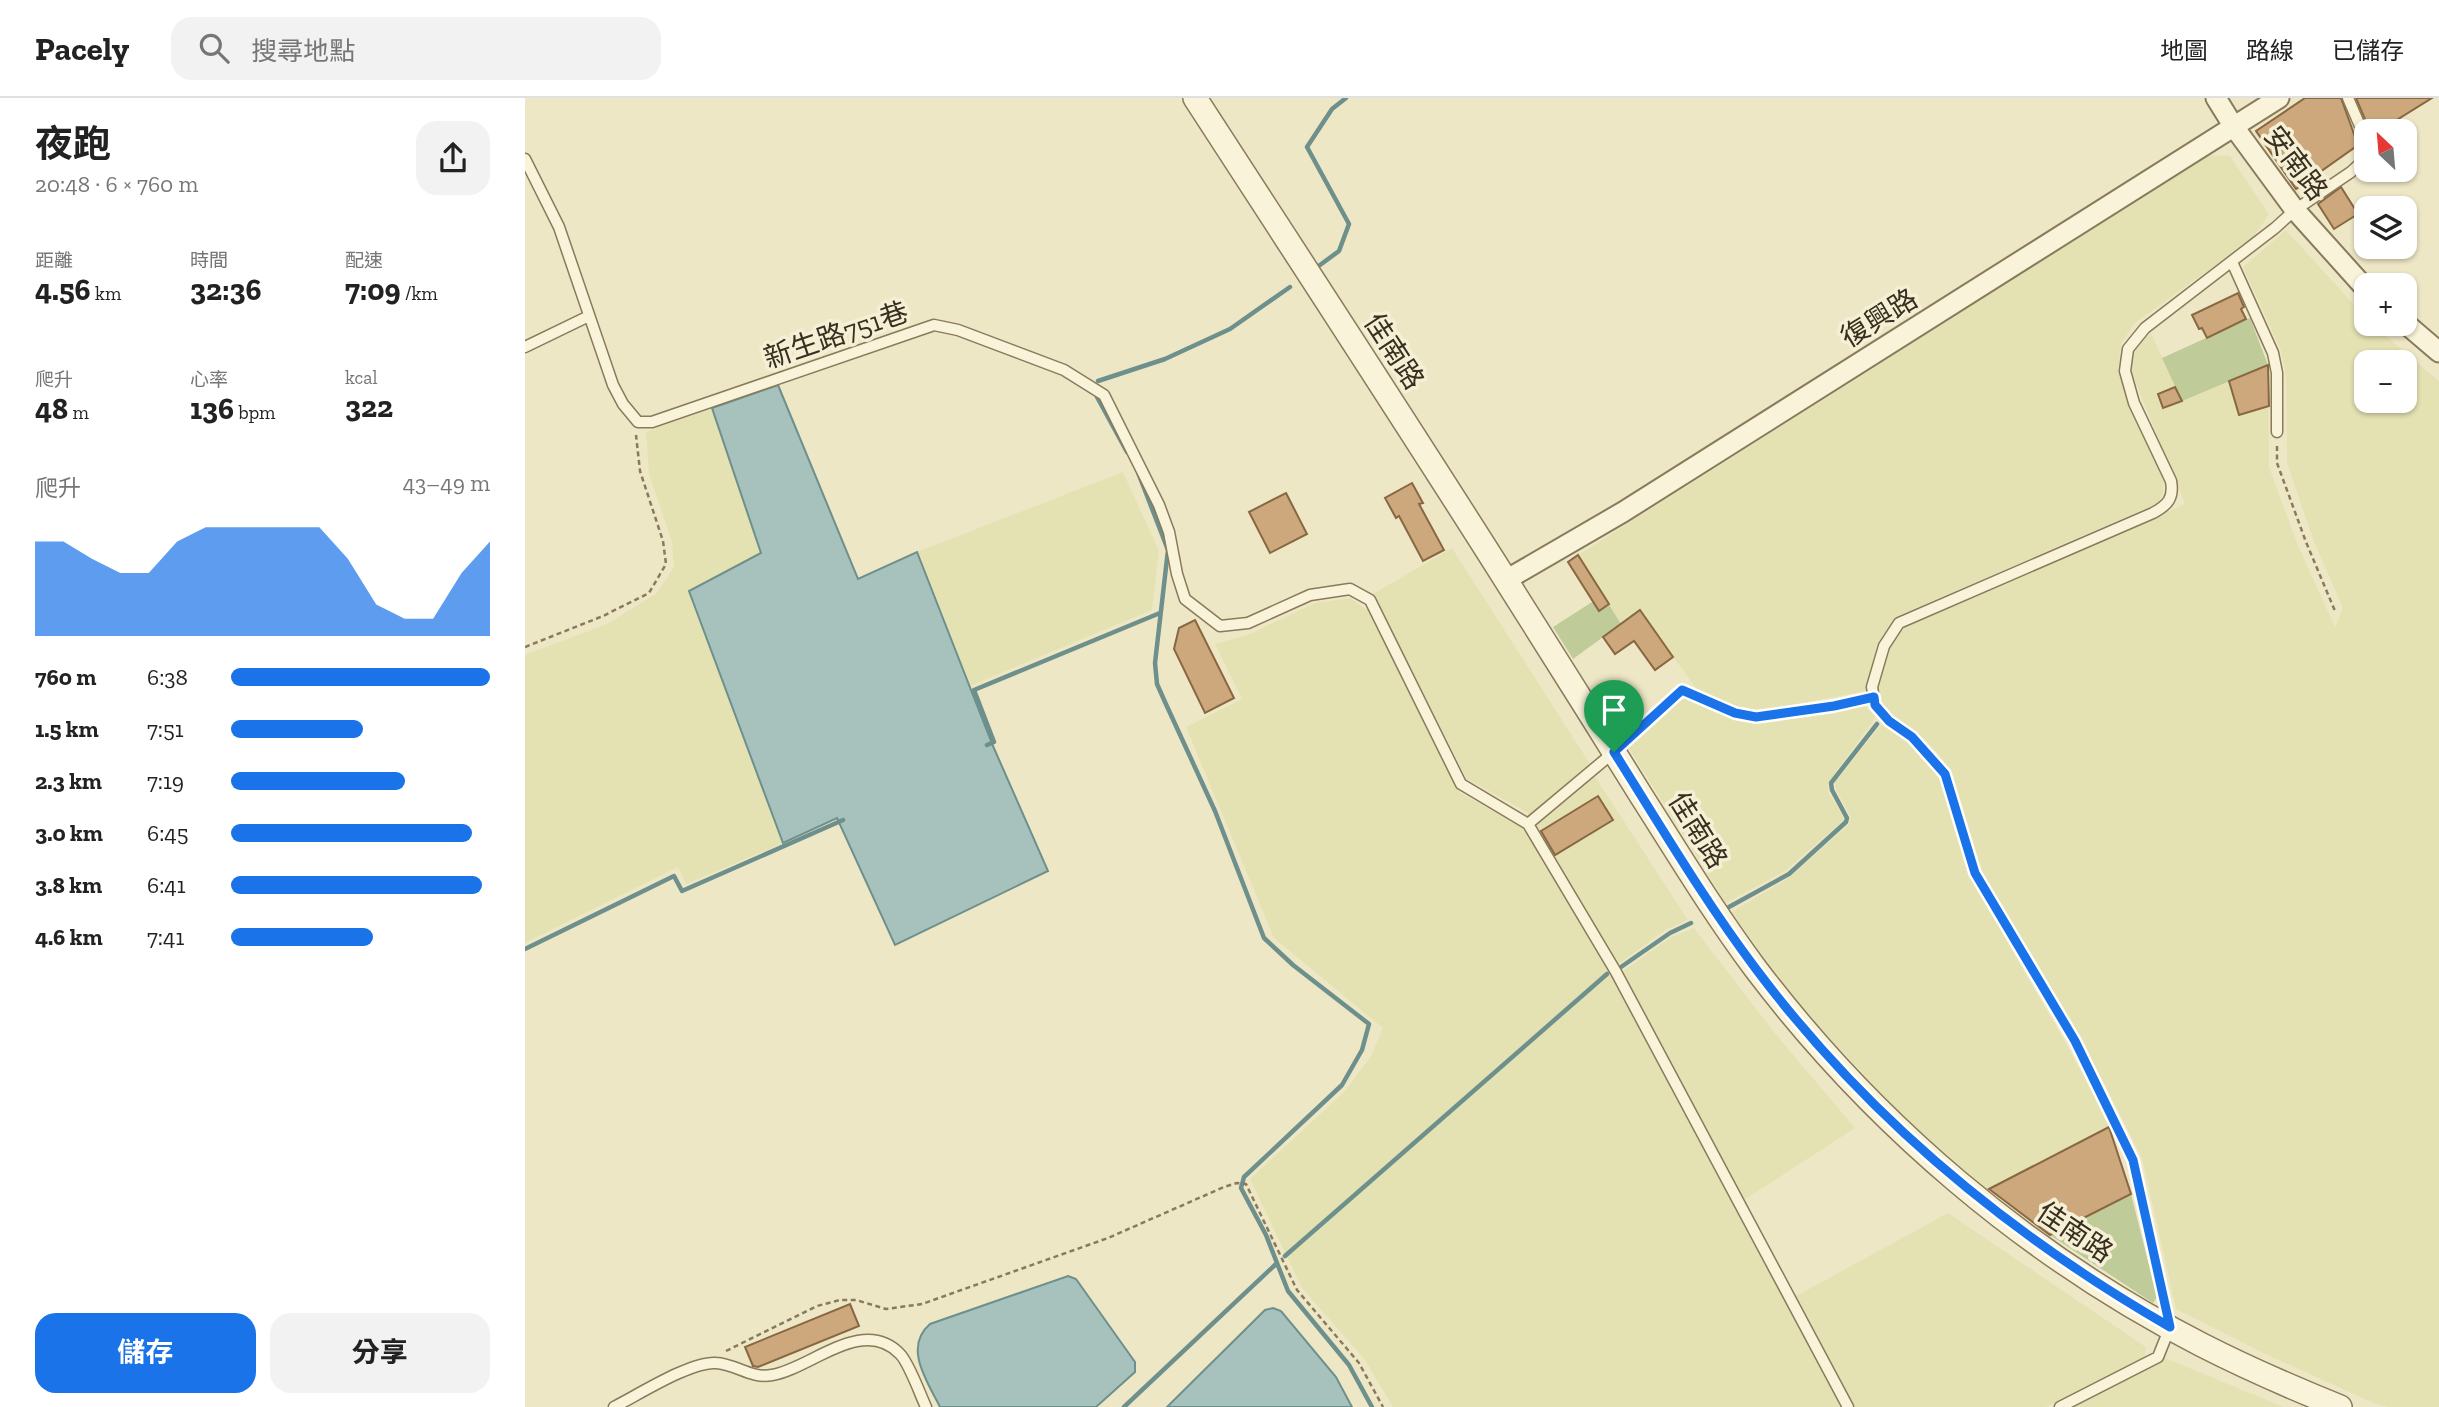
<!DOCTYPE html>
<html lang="zh-TW">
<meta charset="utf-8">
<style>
:root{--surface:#fff;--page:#f2f2f2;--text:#222;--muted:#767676;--line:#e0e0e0;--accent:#1a73e8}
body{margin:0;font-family:"Zilla Slab","Noto Sans TC",serif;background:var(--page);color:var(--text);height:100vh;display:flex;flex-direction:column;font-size:26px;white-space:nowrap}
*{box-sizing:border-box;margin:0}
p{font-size:23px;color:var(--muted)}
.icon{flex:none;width:38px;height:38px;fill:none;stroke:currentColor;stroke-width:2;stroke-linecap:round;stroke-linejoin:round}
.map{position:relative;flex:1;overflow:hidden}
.drawer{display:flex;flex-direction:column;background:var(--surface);width:525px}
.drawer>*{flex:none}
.needle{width:46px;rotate:334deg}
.fabs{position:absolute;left:1829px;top:21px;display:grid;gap:14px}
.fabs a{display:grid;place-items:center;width:63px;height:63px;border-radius:14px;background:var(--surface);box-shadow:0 2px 5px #0004;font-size:35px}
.pin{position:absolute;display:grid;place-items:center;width:60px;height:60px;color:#fff;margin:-72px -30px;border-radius:50% 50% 50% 0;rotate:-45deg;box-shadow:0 0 7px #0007}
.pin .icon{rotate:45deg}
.round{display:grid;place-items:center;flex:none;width:74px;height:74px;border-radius:21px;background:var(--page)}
.summary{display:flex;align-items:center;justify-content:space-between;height:119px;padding:0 35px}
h1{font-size:38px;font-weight:700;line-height:52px}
.stats{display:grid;grid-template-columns:repeat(3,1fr);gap:10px;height:119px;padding:7px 35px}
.stats div{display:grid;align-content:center}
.stats b{font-size:30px;font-weight:700}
.stats small{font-size:19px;font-weight:400}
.stats p{font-size:19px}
.chart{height:196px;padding:14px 35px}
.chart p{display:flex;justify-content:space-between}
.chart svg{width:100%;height:126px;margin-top:7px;fill:var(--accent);opacity:.7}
.action{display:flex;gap:14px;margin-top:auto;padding:14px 35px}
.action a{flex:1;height:80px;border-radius:21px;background:var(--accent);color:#fff;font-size:28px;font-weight:700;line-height:80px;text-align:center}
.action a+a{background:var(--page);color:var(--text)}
ul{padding:0 35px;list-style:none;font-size:23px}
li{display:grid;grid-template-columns:112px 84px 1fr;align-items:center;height:52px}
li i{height:18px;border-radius:9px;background:var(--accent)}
header{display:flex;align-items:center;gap:42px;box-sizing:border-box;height:98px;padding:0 35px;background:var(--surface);border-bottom:2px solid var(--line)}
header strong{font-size:33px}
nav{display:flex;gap:38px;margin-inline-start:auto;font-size:24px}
.search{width:490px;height:63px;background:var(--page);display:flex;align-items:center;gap:18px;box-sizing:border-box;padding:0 24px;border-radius:21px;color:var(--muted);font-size:26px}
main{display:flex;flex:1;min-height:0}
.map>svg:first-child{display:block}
.farmland{fill:#e4e2b3;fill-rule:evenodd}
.green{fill:#bfcc9a}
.water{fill:#a7c1bd;stroke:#6e908c;stroke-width:2}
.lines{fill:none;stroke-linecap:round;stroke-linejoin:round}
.stream{stroke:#6e908c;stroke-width:4.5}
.building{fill:#cca87c;stroke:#886742;stroke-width:2}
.service-casing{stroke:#897a5c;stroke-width:13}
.minor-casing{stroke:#897a5c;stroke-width:23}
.tertiary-casing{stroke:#897a5c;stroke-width:26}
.path{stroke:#897a5c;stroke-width:2.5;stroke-dasharray:5 3.5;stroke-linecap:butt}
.service{stroke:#f9f3d9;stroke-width:10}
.minor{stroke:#f9f3d9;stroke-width:19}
.tertiary{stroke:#f9f3d9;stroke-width:23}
.route-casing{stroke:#fff;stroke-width:14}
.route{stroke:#1a73e8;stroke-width:9}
.labels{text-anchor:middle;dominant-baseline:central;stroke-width:7;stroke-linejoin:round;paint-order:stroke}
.street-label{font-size:28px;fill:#392f1f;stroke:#f5f0d5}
</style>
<header>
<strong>Pacely</strong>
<div class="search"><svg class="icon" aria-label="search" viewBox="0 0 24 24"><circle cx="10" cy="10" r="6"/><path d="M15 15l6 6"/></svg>搜尋地點</div>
<nav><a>地圖</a><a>路線</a><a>已儲存</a></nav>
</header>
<main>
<section class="drawer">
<div class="summary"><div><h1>夜跑</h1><p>20:48 · 6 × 760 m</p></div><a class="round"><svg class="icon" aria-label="share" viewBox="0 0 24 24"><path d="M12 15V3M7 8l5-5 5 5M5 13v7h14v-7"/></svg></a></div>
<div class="stats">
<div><p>距離</p><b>4.56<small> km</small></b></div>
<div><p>時間</p><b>32:36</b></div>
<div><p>配速</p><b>7:09<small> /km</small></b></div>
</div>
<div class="stats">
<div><p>爬升</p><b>48<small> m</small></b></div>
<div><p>心率</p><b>136<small> bpm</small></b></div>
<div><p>kcal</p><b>322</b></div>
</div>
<div class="chart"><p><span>爬升</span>43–49 m</p>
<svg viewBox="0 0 160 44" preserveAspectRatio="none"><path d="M0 44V11L10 11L20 17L30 22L40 22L50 11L60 6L70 6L80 6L90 6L100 6L110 17L120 33L130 38L140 38L150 22L160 11V44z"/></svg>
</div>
<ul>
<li><b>760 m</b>6:38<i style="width:100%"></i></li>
<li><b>1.5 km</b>7:51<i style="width:51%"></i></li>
<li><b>2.3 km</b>7:19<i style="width:67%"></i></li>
<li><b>3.0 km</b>6:45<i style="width:93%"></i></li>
<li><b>3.8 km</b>6:41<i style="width:97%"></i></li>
<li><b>4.6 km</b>7:41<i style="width:55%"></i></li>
</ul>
<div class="action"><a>儲存</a><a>分享</a></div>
</section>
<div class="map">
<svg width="1914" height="1309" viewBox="0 0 1914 1309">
<rect width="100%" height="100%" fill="#eee7c6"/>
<path class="farmland" d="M1685,57L1705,58L1744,116L1728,140L1610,225L1596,246L1593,273L1604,308L1639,380L1638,395L1633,405L1370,519L1352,546L1341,593L1229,614L1209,609L1173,593L1115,513L1096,526L1053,457Z
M1761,132L1841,220V226H1847L1914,283V1309H1863L1851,1306L1742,1257L1651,1211L1617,1060L1559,946L1456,772L1428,677L1412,654L1386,630L1363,614L1354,604L1352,591L1363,552L1381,528L1660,406L1605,271L1606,258L1613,245L1626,235L1657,302L1743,267L1744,369L1772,445L1810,529L1818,510L1789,444L1762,365L1761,278L1756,253L1718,169ZM1841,264H1880V303H1841Z
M187,310L236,455L164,494L258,745L161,786L153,769L0,845V557L82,526L132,495L149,469L147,444L124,376L121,334Z
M598,374L634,453L627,512L445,588L392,454Z
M927,450L1065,666L1005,716L942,681L848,496Z
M825,500L844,513L934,694L1003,733L1087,877L1316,1309H868L840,1262L777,1190L725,1081L820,993L846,958L858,930L749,840L661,629L717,601L690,546L725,536L790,505Z
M1157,598L1209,619L1231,623L1309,612L1338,606L1351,619L1303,685V694L1319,720L1318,723L1260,773L1201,805L1103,649Z
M1357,626L1383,643L1415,679L1443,776L1543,949L1585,1028L1462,1092L1373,1013L1294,929L1247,871L1207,814L1265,779L1324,726L1326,719L1311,692L1310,684Z
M1069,677L1163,822L1142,831L1092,867L1011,730L1012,723Z
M1169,830L1249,934L1330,1030L1219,1102L1097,874L1146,839Z
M1423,1115L1621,1249L1619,1260L1521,1309H1330L1271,1198Z
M1640,1260L1759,1309H1549Z"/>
<path class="green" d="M1725,220L1743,267L1657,303L1637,260Z
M1078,497L1096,526L1048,561L1028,529Z
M1606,1096L1632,1199L1628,1205L1525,1137Z"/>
<path class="water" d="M253,287L333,481L392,454L468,648L523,773L370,847L312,720L258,745L164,493L236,455L187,310Z
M543,1178L551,1181L610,1264V1274L571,1309H415C402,1283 378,1249 405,1226Z
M748,1210L756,1213L811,1279L827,1309H642L740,1212Z"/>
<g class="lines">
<path class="stream" d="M795,167L814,153L824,126L782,49L807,11L821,0
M573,283L640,261L705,231L765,189
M572,299L602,354
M614,377L643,452L630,565L632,586L640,604L690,713L739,840L768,867L844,926L837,952L817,987L719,1079L716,1090L741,1137L763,1193L824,1267L847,1309
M462,647L469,644L449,592L635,515
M1204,809L1264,776L1321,724L1322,720L1307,692L1306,685L1352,626
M0,851L149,778L157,793L318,722
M1096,869L1145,835L1166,825
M760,1158L1082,876
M599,1309L751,1166"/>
</g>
<path class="building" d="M1780,0H1816L1833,47L1771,91L1731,33Z
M1831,0H1907L1854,33H1845Z
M1816,89L1833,116L1809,131L1793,106Z
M1713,195L1719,209L1716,211L1721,221L1682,240L1677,230L1674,231L1667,217Z
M1743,267L1744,308L1714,317L1704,283Z
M1650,289L1657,303L1638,310L1633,296Z
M887,385L898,405L894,406L919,452L898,463L874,418L871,420L860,400Z
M761,395L782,436L745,455L724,414Z
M1053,457L1084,506L1074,513L1043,464Z
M1115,512L1148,559L1130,572L1109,543L1090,556L1078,539Z
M670,522L709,600L680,615L649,551L654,530Z
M1073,698L1088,722L1030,757L1016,733Z
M1584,1029L1606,1096L1525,1137L1464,1091Z
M325,1206L334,1228L233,1269L228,1268L220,1249Z"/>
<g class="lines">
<defs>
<path id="service" d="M1823,0L1841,42
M0,61L34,129L88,287L98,306L113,324H127L409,227L433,232L539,272L579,297L634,407L644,434L652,476L660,501L695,528L723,525L785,497L825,491L845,502L936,686L1003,726L1091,874L1323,1309
M1707,164L1748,255L1752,275V334
M0,249L64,218
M1003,726L1089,654
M89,1309C113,1297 166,1263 191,1265C211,1266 226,1281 247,1277C285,1271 338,1217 375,1256C384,1265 395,1296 401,1309
M1535,1309L1633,1259L1645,1229L1608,1062L1550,943L1450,775L1420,676L1387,639L1364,623L1350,607L1347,589L1359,548L1374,525L1628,415C1643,407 1649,400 1646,383L1609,305L1600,273L1603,251L1620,230L1750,130L1770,112L1826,74L1841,60"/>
<path id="minor" d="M1691,0L1709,29L1770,112L1841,191
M1880,225L1914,254
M981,482L1098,414L1754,0"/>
<path id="tertiary" d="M670,0C775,162 881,324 984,487C1029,558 1073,628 1117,699C1154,757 1189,815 1230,870C1348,1026 1503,1158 1677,1247C1722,1270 1768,1290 1815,1309"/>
</defs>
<use href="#service" class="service-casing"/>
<use href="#minor" class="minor-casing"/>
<use href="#tertiary" class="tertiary-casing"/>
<path class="path" d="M1752,348V365L1781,444L1810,513
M0,549L78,518L124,495L141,466L138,443L115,373L111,337
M1104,640L1157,592L1210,615L1231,619L1309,608L1335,602
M201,1253L292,1208L315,1202H331L361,1211L397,1206L583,1140L699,1089L712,1085L721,1086L772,1192L834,1265L858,1309"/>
<use href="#service" class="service"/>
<use href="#minor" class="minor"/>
<use href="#tertiary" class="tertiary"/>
</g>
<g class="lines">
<defs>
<path id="route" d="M1157,592L1210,615L1231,619L1309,608L1349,599L1350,607L1364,623L1387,639L1420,676L1450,775L1550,943L1608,1062L1645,1229C1485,1137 1342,1019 1231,871C1179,802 1135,727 1089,654Z"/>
</defs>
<use href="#route" class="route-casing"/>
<use href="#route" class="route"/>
</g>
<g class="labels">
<g class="street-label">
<text transform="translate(1771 65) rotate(53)">安南路</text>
<text transform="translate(1354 220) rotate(-32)">復興路</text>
<text transform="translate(311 237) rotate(-19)">新生路751巷</text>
<text transform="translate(869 253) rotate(57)">佳南路</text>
<text transform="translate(1173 732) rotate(58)">佳南路</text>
<text transform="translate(1550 1134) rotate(34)">佳南路</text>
</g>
</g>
</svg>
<div class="fabs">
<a><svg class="needle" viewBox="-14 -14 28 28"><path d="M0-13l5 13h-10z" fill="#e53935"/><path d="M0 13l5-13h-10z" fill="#767676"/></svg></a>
<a><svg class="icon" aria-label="layers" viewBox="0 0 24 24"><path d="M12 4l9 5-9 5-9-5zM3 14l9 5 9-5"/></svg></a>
<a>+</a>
<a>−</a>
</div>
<div class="pin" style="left:1089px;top:654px;background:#1e9e55"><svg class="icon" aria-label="arrive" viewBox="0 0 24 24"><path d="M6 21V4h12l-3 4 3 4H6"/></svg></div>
</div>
</main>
